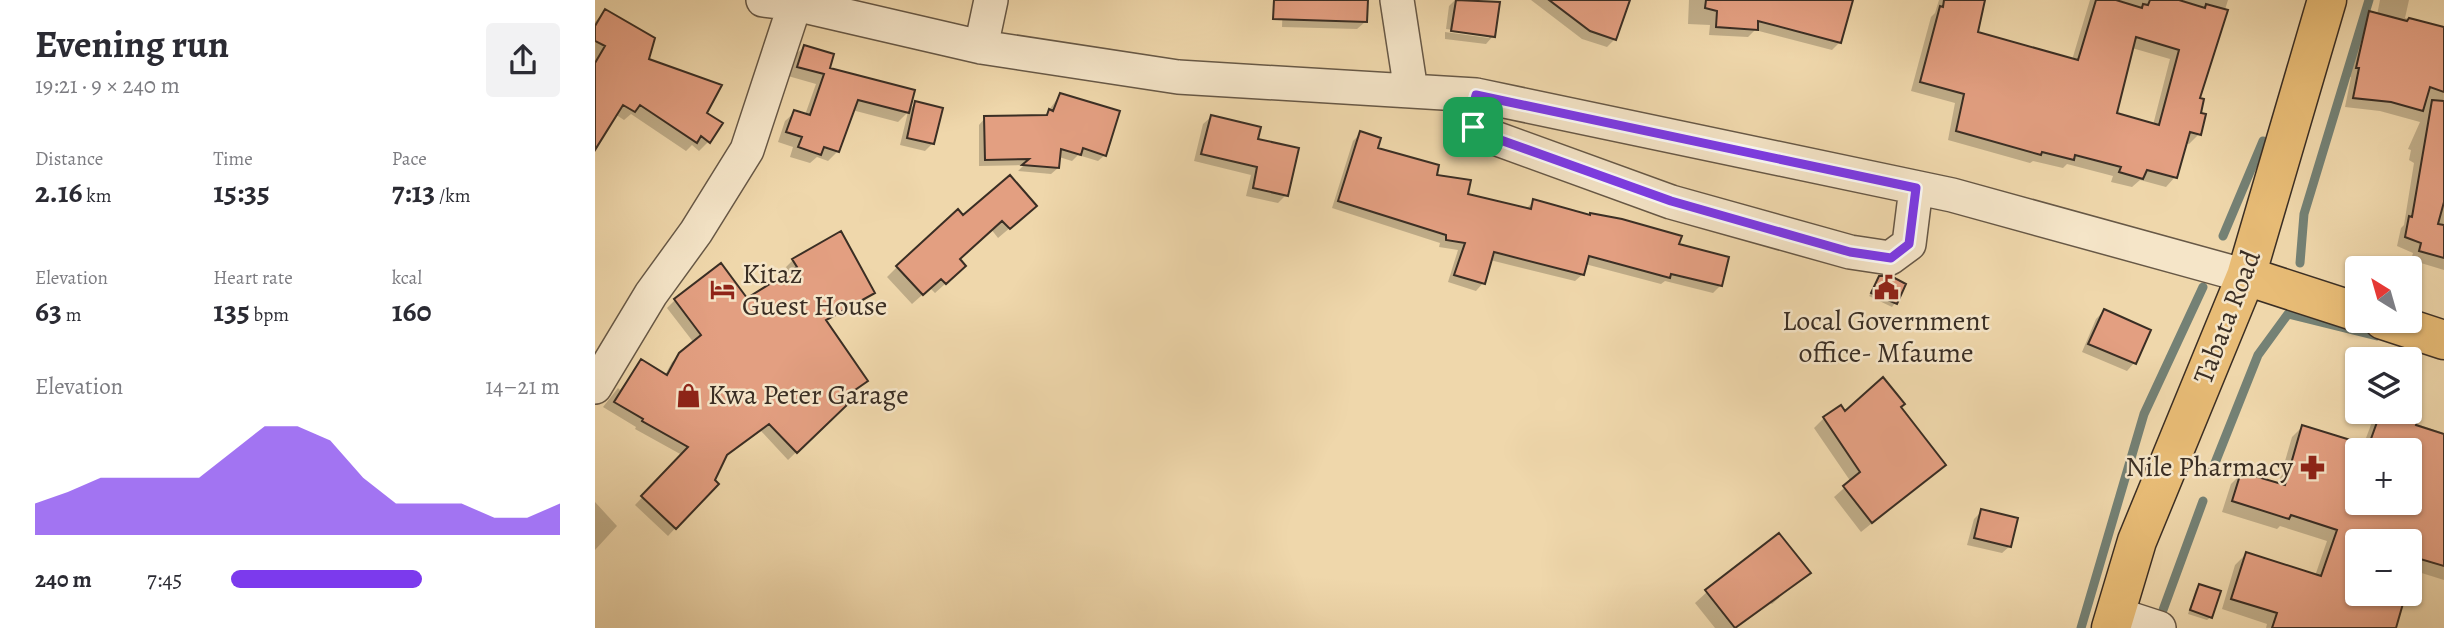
<!DOCTYPE html>
<meta charset="utf-8">
<style>
:root{--surface:#fff;--page:#f2f2f3;--text:#2b2b33;--muted:#7c7c81;--accent:#7c3aed}
body{margin:0;font-family:Alegreya,serif;background:var(--page);color:var(--text);height:100vh;display:flex;flex-direction:column;font-size:26px;white-space:nowrap}
*{box-sizing:border-box;margin:0}
p{font-size:23px;color:var(--muted)}
.icon{flex:none;width:38px;height:38px;fill:none;stroke:currentColor;stroke-width:2;stroke-linecap:round;stroke-linejoin:round}
.map{position:relative;flex:1;overflow:hidden}
.drawer{display:flex;flex-direction:column;background:var(--surface);width:595px}
.drawer>*{flex:none}
.needle{width:46px;rotate:323deg}
.fabs{position:absolute;left:1750px;top:256px;display:grid;gap:14px}
.fabs a{display:grid;place-items:center;width:77px;height:77px;border-radius:7px;background:var(--surface);box-shadow:0 2px 5px #0004;font-size:35px}
.pin{position:absolute;display:grid;place-items:center;width:60px;height:60px;color:#fff;margin:-30px;border-radius:14px;box-shadow:0 4px 10px #0006}
.round{display:grid;place-items:center;flex:none;width:74px;height:74px;border-radius:7px;background:var(--page)}
.head{display:flex;align-items:center;justify-content:space-between;height:119px;padding:0 35px}
h1{font-size:38px;font-weight:600;line-height:52px}
.stats{display:grid;grid-template-columns:repeat(3,1fr);gap:10px;height:119px;padding:7px 35px}
.stats div{display:grid;align-content:center}
.stats b{font-size:30px;font-weight:600}
.stats small{font-size:19px;font-weight:400}
.stats p{font-size:19px}
.chart{height:196px;padding:14px 35px}
.chart p{display:flex;justify-content:space-between}
.chart svg{width:100%;height:126px;margin-top:7px;fill:var(--accent);opacity:.7}
ul{padding:0 35px;list-style:none;font-size:23px}
li{display:grid;grid-template-columns:112px 84px 1fr;align-items:center;height:52px}
li i{height:18px;border-radius:9px;background:var(--accent)}
main{display:flex;flex:1;min-height:0}
.map>svg:first-child{display:block}
.shadow{fill:#0003;fill-rule:evenodd}
.lines{fill:none;stroke-linecap:round;stroke-linejoin:round}
.stream{stroke:#748175;stroke-width:9}
.building{fill:#e39f81;stroke:#3a2e24;stroke-width:2;fill-rule:evenodd}
.minor-casing{stroke:#675846;stroke-width:36}
.major-casing{stroke:#3a2e24;stroke-width:41}
.minor{stroke:#f5e5c8;stroke-width:33}
.major{stroke:#e8bc76;stroke-width:38}
.route-casing{stroke:#fff;stroke-width:14}
.route{stroke:#7c3aed;stroke-width:9}
.labels{text-anchor:middle;dominant-baseline:central;stroke-width:5;stroke-linejoin:round;paint-order:stroke}
.poi-label{font-size:28px;fill:#3a2e24;stroke:#f5e5c8;text-anchor:start}
.street-label{font-size:28px;fill:#3a2e24;stroke:#f5e5c8}
</style>
<main>
<section class="drawer">
<div class="head"><div><h1>Evening run</h1><p>19:21 · 9 × 240 m</p></div><a class="round"><svg class="icon" aria-label="share" viewBox="0 0 24 24"><path d="M12 15V3M7 8l5-5 5 5M5 13v7h14v-7"/></svg></a></div>
<div class="stats">
<div><p>Distance</p><b>2.16<small> km</small></b></div>
<div><p>Time</p><b>15:35</b></div>
<div><p>Pace</p><b>7:13<small> /km</small></b></div>
</div>
<div class="stats">
<div><p>Elevation</p><b>63<small> m</small></b></div>
<div><p>Heart rate</p><b>135<small> bpm</small></b></div>
<div><p>kcal</p><b>160</b></div>
</div>
<div class="chart"><p><span>Elevation</span>14–21 m</p>
<svg viewBox="0 0 160 44" preserveAspectRatio="none"><path d="M0 44V33L10 29L20 24L30 24L40 24L50 24L60 15L70 6L80 6L90 11L100 24L110 33L120 33L130 33L140 38L150 38L160 33V44z"/></svg>
</div>
<ul>
<li><b>240 m</b>7:45<i style="width:58%"></i></li>
</ul>
</section>
<div class="map">
<svg width="1849" height="628" viewBox="0 0 1849 628">
<rect width="100%" height="100%" fill="#efd7ab"/>
<filter id="stains"><feTurbulence type="fractalNoise" baseFrequency=".00286" numOctaves="4"/><feColorMatrix values="0 0 0 0 .2 0 0 0 0 .09 0 0 0 0 .02 0 0 0 .5 -.17"/></filter>
<radialGradient id="worn" r=".72"><stop offset=".6" stop-color="#630" stop-opacity="0"/><stop offset="1" stop-color="#630" stop-opacity=".3"/></radialGradient>
<path class="shadow" d="M688,0H771L770,22L762,29L687,27Z
M860,0L903,4L898,36L891,44L850,39V32L894,38V35L851,29L854,6Z
M936,0H1033L1020,39L1012,47L987,39Z
M1094,0H1248L1245,42L1237,50L1160,30L1153,37L1114,35L1115,25L1093,24Z
M1344,0H1389L1381,33L1477,60L1495,0H1633L1602,99L1604,134L1594,144L1591,143L1580,177L1571,187L1545,180L1537,187L1516,182L1518,176L1472,164L1468,168L1438,161L1435,163L1353,140L1360,103L1316,91L1336,17L1340,13ZM1537,48L1575,59L1558,125L1520,115Z
M1785,0H1814L1810,18L1849,29V270L1816,260L1818,253L1802,246L1806,228L1809,225L1819,163L1814,160L1816,150L1813,149L1825,122L1785,111L1750,107L1756,77H1752L1766,22L1775,13L1782,15Z
M10,11L52,60L110,113L113,142L104,151L97,145L91,151L36,114L29,120L20,114L0,146V22Z
M209,47L233,69L313,111L321,103L338,143L330,151L305,145L313,112L303,122L257,110L243,151L233,161L222,157L215,163L195,157L198,147L183,142L190,121L200,112L210,115L221,84L193,76L199,56Z
M465,95L510,155L503,161L483,155L477,161L464,157L463,168L456,174L423,171L429,165L384,166V125L390,118L449,117Z
M616,117L661,140L691,195L683,203L651,196L656,175L599,161L608,124Z
M766,133L780,149L839,176L871,195L931,209L939,201L1082,245L1132,258L1125,286L1118,293L1070,281L1066,284L990,264L988,274L980,281L895,260L888,283L881,291L853,282L863,250L844,247L845,243L737,208L758,141Z
M429,216L403,238L396,229L363,259L359,276L340,293L335,288L317,304L292,277L302,267L368,218Z
M198,260L277,292L270,300L230,322L271,381L246,401L250,405L193,460L166,431L128,458L118,480L121,484L73,536L40,505L87,455L40,429L41,427L8,407L23,388L25,390L47,361L70,375L77,362L99,343L72,308L80,300L125,266L152,301L195,274L191,267Z
M1285,278L1300,303L1297,307L1274,296Z
M1509,311L1539,363L1532,371L1487,352L1501,319Z
M1815,387L1825,392L1813,421L1849,433V580L1817,570L1815,576V541H1762V593L1799,628H1671L1672,624L1627,609L1640,565L1651,554L1720,576L1732,541L1685,526L1682,529L1627,512L1636,484L1646,474L1683,485L1697,437L1707,427L1768,446L1777,422L1787,412L1815,411ZM1762,450H1815V502H1762Z
M1304,408L1338,474L1266,532L1239,497L1256,482L1219,428L1229,418L1249,413Z
M0,502L22,526L0,550Z
M1387,511L1415,546L1407,553L1372,545L1379,519Z
M1213,573L1177,604L1175,603L1142,628H1120L1100,603L1112,592Z
M1604,586L1616,617L1612,620L1593,614L1601,589Z"/>
<g class="lines">
<path class="stream" d="M1628,236L1668,141
M1705,263L1709,214L1774,0
M1616,473L1663,355L1693,314L1782,336
M1568,610L1608,501
M1486,628L1549,414L1608,287"/>
</g>
<path class="building" d="M679,0H773L772,22L678,19Z
M861,0L905,2L900,37L856,31Z
M954,0H1035L1021,40L995,31Z
M1111,0H1258L1246,43L1163,21V30L1121,27L1122,11L1110,8Z
M1349,0H1390L1383,32L1483,60L1501,0H1521L1547,8L1548,4L1553,5L1555,0H1584L1610,8L1611,4L1633,10L1605,98L1609,99L1606,113L1611,114L1606,135L1595,132L1582,178L1552,170L1548,179L1524,172L1526,167L1480,155L1479,160L1447,152L1446,155L1361,131L1369,94L1325,82L1345,6L1348,7ZM1541,37L1584,50L1564,125L1522,113Z
M10,9L60,38L54,59L127,85L112,113L128,123L115,143L106,136L102,143L45,105L40,112L28,105L0,150V63L10,46L0,41V26Z
M1774,11L1812,21L1814,18L1849,27V92L1835,87L1828,111L1796,102L1758,98L1764,68H1761Z
M209,45L239,54L235,68L320,90L314,113L263,100L244,152L229,147L226,155L203,147L207,137L191,132L199,110L215,115L229,74L202,67Z
M465,93L525,111L511,156L488,148L486,155L466,149L464,168L427,165L434,159L390,160L389,116L452,115L454,109L458,111Z
M1837,100L1849,101V202L1843,224L1849,225V258L1824,251L1826,243L1810,237L1814,216L1817,217Z
M320,101L348,108L339,144L312,138Z
M616,115L666,127L663,139L704,148L693,196L658,188L662,167L606,154Z
M765,131L786,138L783,148L844,165L842,175L876,180L873,194L936,209L938,199L995,215V213L1027,219L1087,236L1084,244L1134,257L1127,286L1076,274L1075,278L994,256L989,275L899,252L890,284L859,275L870,243L851,240V235L743,201Z
M415,175L442,206L415,229L407,221L365,259L371,266L351,284L346,279L328,295L301,266L363,209L368,215Z
M246,231L280,293L231,320L273,381L247,399L252,405L202,453L174,424L132,455L120,480L124,484L81,529L46,496L93,447L47,421L48,419L19,402L46,359L72,375L84,353L106,335L79,299L126,263L152,298L202,267L197,259Z
M1284,276H1296L1311,284L1302,304L1276,293Z
M1509,309L1556,330L1541,364L1493,344Z
M1288,377L1310,404L1306,407L1351,465L1277,523L1248,486L1265,472L1228,417L1246,405L1250,411Z
M1786,411H1819L1815,420L1822,422L1821,425L1849,434V566L1815,556V541H1762V555L1757,571L1762,575V593H1811L1801,628H1677L1682,613L1636,599L1651,552L1726,576L1742,530L1696,515L1694,519L1637,501L1646,472L1690,485L1707,425L1762,442V502H1815V450H1772Z
M1386,509L1423,518L1416,547L1379,538Z
M1184,533L1216,573L1140,628L1110,590Z
M1604,584L1626,591L1617,618L1595,610Z"/>
<g class="lines">
<defs>
<path id="minor" d="M168,0L200,4L386,47L583,77L881,95L1357,195L1651,276
M802,0L816,91
M386,47L396,0
M881,95C877,111 872,121 886,133L1076,202L1255,252L1295,258L1314,244L1321,188
M0,387L56,294L101,232L152,150L200,4
M1521,614L1564,628"/>
<path id="major" d="M1651,276L1762,312
M1788,320L1849,340
M1516,628L1542,541L1651,276L1732,0"/>
</defs>
<use href="#minor" class="minor-casing"/>
<use href="#major" class="major-casing"/>
<use href="#minor" class="minor"/>
<use href="#major" class="major"/>
</g>
<g class="lines">
<defs>
<path id="route" d="M881,95L1321,188L1314,244L1296,258L1255,252L1076,201L886,133C872,121 877,111 881,95Z"/>
</defs>
<use href="#route" class="route-casing"/>
<use href="#route" class="route"/>
</g>
<defs>
<symbol id="civic-bare" viewBox="-9 -9 18 18"><path d="M-.6-6.5H3V-4.5H.6V-3L4-1V1h2V6H-6V1h2V-1L-.6-3ZM-1.2 2.5V6h2.4V2.5Z" fill="#8f2418" stroke="#f5e5c8" stroke-width="2.5" paint-order="stroke"/></symbol>
<symbol id="hotel-bare" viewBox="-9 -9 18 18"><path d="M-6-4.5h1.5V1H6V5H4.5V3h-9V5H-6ZM-4 0a1.8 1.8 0 1 1 3.6 0ZM.5 0V-2.5h3Q6-2.5 6 0Z" fill="#8f2418" stroke="#f5e5c8" stroke-width="2.5" paint-order="stroke"/></symbol>
<symbol id="shop-bare" viewBox="-9 -9 18 18"><path d="M-5-2.5h2.3a2.7 3.5 0 0 1 5.4 0H5L5.5 6h-11ZM-1.5-2.5h3a1.5 2.3 0 0 0-3 0Z" fill="#8f2418" stroke="#f5e5c8" stroke-width="2.5" paint-order="stroke"/></symbol>
<symbol id="pharmacy-bare" viewBox="-9 -9 18 18"><path d="M-2-6h4v4h4v4h-4v4h-4v-4h-4v-4h4Z" fill="#8f2418" stroke="#f5e5c8" stroke-width="2.5" paint-order="stroke"/></symbol>
</defs>
<g fill-rule="evenodd">
<use href="#civic-bare" x="1274" y="270" width="35" height="35"/>
<use href="#hotel-bare" x="110" y="272" width="35" height="35"/>
<use href="#shop-bare" x="76" y="378" width="35" height="35"/>
<use href="#pharmacy-bare" x="1700" y="450" width="35" height="35"/>
</g>
<g class="labels">
<g class="poi-label">
<text x="147" y="274">Kitaz<tspan x="147" dy="32">Guest House</tspan></text>
<text x="1291" y="321" text-anchor="middle">Local Government<tspan x="1291" dy="32">office- Mfaume</tspan></text>
<text x="113" y="395">Kwa Peter Garage</text>
<text x="1698" y="467" text-anchor="end">Nile Pharmacy</text>
</g>
<g class="street-label">
<text transform="translate(1632 317) rotate(-69)">Tabata Road</text>
</g>
</g>
<rect width="100%" height="100%" filter="url(#stains)"/>
<rect width="100%" height="100%" fill="url(#worn)"/>
</svg>
<div class="fabs">
<a><svg class="needle" viewBox="-14 -14 28 28"><path d="M0-13l5 13h-10z" fill="#e53935"/><path d="M0 13l5-13h-10z" fill="#7c7c81"/></svg></a>
<a><svg class="icon" aria-label="layers" viewBox="0 0 24 24"><path d="M12 4l9 5-9 5-9-5zM3 14l9 5 9-5"/></svg></a>
<a>+</a>
<a>−</a>
</div>
<div class="pin" style="left:878px;top:127px;background:#1e9e55"><svg class="icon" aria-label="arrive" viewBox="0 0 24 24"><path d="M6 21V4h12l-3 4 3 4H6"/></svg></div>
</div>
</main>
